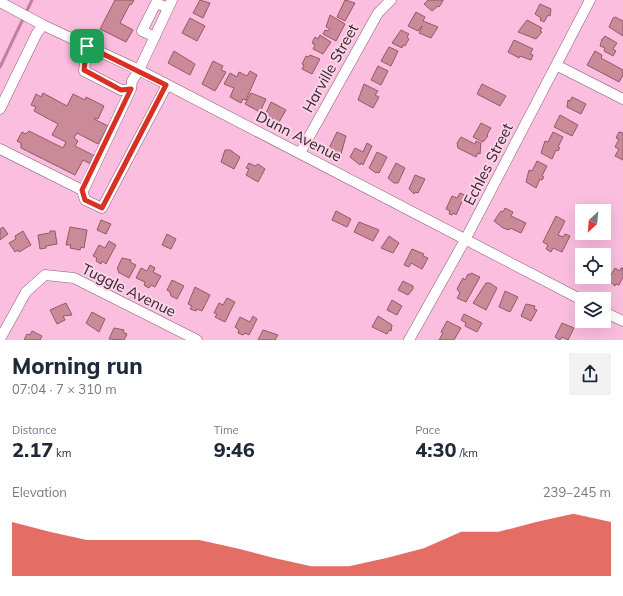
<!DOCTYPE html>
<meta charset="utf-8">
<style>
:root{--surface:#fff;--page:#f2f2f3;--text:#1f2937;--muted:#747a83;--accent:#d93025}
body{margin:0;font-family:Mulish,sans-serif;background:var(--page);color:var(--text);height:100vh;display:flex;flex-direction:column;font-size:15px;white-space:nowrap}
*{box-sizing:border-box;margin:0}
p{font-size:13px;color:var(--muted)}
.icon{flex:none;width:22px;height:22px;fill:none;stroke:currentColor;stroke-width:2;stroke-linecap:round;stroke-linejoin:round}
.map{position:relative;height:340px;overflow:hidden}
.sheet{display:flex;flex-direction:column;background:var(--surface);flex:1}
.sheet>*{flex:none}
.needle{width:26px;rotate:206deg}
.fabs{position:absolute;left:575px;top:204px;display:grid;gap:8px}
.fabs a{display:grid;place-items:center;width:36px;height:36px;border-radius:0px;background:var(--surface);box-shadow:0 4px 16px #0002;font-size:20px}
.pin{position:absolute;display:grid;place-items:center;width:34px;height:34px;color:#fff;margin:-17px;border-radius:8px;box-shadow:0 2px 6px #0006}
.round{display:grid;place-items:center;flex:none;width:42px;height:42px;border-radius:0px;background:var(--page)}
.head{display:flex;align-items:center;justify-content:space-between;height:68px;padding:0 12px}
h1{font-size:22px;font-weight:800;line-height:30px}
.metrics{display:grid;grid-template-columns:repeat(3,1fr);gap:6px;height:68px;padding:4px 12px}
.metrics div{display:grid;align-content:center}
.metrics b{font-size:20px;font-weight:800}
.metrics small{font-size:11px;font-weight:400}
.metrics p{font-size:11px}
.chart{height:112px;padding:8px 12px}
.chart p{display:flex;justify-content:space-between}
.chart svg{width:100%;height:72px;margin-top:4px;fill:var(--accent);opacity:.7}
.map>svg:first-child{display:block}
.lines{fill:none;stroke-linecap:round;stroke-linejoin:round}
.stream{stroke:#bf7ea2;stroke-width:3}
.building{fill:#ca8a98;stroke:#945866}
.minor-casing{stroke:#8e5977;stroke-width:11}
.minor{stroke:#fff;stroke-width:10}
.route-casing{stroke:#fff;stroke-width:8}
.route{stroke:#d93025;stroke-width:5}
.labels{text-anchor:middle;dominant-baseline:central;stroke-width:4;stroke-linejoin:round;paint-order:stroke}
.street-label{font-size:15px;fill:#3a2330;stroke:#f9d4e7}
</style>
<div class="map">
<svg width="623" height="340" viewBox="0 0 623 340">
<rect width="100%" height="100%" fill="#fbbedf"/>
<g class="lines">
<path class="stream" d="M0,67L32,0"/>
</g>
<path class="building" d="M115,0H134L131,5L130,4L120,23L133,30L126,42L100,29Z
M200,0L210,3L203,18L193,13Z
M345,0L355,3L345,21L337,17Z
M428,0H443V1L439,7L438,6L432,11L424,4Z
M540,4L551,9L550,16L548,15L544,22L540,20L541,18L535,14Z
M416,12L425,17L423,21L438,27L431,38L419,33L422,26L418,31L408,26Z
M330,15L345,24L336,41L323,34L325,30L328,31L330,29L326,27Z
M615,17L623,21V36L609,27L613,18Z
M190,18L205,26L197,41L182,33Z
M527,20L542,28L540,31L542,32L536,39L518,32Z
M401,30L409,34L407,37L409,39L405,46L403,45L402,48L392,43Z
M320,35L331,42L323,54L313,49L315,45L312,43L315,37L318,39Z
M605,36L617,43L613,49L616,51L613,56L604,51L605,48L600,46L602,39Z
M514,40L533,49L530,54L533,55L531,60L520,56L519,58L508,52Z
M389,47L398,51L391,66L381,61Z
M174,51L195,64L190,75L168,63Z
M595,51L602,55L601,58L623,70V75L619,82L587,65Z
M310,55L320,59L312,74L302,69L304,65L302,64L306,56L308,57Z
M213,61L223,66L221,70L226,72L215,91L202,84Z
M378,66L388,71L381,85L371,80Z
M250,71L257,75L246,100L243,99L241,103L230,97L234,88L224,84L230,73L237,77L239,72L247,76Z
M364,84L378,91L375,95L379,97L373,108L358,100Z
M482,84L506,96L500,106L477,94Z
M43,93L67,106L73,94L85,100L86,97L104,106L98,119L95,118L94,119L108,126L98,144L77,133L74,138L78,141L75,146L95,156L91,164L83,160L75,175L21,148V143L17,141L22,132L26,134L29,131L63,148L66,142L52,135L58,124L34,111L36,107L31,105L36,94L41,97Z
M251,93L266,99L260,112L245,104Z
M572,97L586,104L581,114L567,107L568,100L570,101Z
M271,102L286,110L279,122L265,115Z
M560,115L578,125L572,136L554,127Z
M481,123L491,128L487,135L488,136L483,142L473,137Z
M337,132L346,136L341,154L329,148Z
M553,132L563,137L558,147L560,148L558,151L556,150L552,159L541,153L545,141L548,142Z
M619,132L623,133V160L615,156L619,149L615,147L619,139L616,138Z
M461,137L475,144L476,141L481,143L480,154L478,153L476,157L458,148L457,143Z
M367,143L372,146L363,165L361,163L360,165L350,157L355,148L363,152Z
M225,150H230L240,157L234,169L221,162Z
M377,152L387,157L379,173L377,172L376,173L369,168Z
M537,161L547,166L542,176L544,177L542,180L540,179L536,188L526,182L529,170L532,171Z
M249,163L255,166L258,164L265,169L258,182L246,175L249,169L246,168Z
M396,163L405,168L398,183H394L388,178Z
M415,175L425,179L418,193L415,192L414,194L409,189Z
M460,193L465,195L456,215L454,213L452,215L449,214L450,211L446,209L452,196L457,198Z
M505,208L513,212L511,216L526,223L521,233L510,228L509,230L503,228L494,221L501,211L503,212Z
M336,211L351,219L347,227L332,220Z
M556,216L565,221L558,235L563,237L565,234L570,236L562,252L553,248L551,252L546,249L548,245L543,242Z
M101,220L111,224L106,234L97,230Z
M359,222L379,230L373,241L354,232Z
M3,227L8,234L0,240V229Z
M70,227L87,230L84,248L81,247L80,250L70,248L71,245H66Z
M23,231L31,245L19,252L18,250L15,252L9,243L16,239L15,236Z
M50,231H55L57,244L46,246V248L40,249L38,235L50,233Z
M167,234L176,239L171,249L162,245Z
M389,236L399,243L393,253L381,248Z
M109,241L116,245L106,264L102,261L101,264L96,261L97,258L93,256L99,245L105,248Z
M412,249L424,254L423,256L428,258L422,269L411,263L409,267L404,265Z
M122,258L131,260L130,262L136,265L129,278L118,272L119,270L117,269Z
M150,265L155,268L153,272L161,276L155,287L151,285L149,288L144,285L145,282L136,278L141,268L147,271Z
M615,268L620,271L621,268H623V277L619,285L616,284L615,286L608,280Z
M471,273L480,277L466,302L457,298L460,293L457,289L463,278L465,280L468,274L470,275Z
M172,280L184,286L177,299L171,296L170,292L167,290Z
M403,281L413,286V289L408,295L398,290Z
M486,283H490L497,288L486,310L473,303Z
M195,287L210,295L202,311L197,309L196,311L190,309L192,306L188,304Z
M505,291L518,297L510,312L499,307Z
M227,298L235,302L225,322L215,317L217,314L214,313L219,303L223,305Z
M392,300L402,306L397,315L387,310Z
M66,303L72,315L63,316L65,320L57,324L50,310Z
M526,304L535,306L534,309L537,310L531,321L521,316Z
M92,312L105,319L99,332L86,323Z
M464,314L482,323L477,332L465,326L466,323L461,320Z
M253,316L257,319L249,335L245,333L243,335L238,333L239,330L235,327L240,317L250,322Z
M378,316L392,325L391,331L389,330L387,334L372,327Z
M447,321L461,328L454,340H439L443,333L441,332Z
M562,323L574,328L568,340L562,337L560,340L555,337Z
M114,328L124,330L123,332L127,334L124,340L109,339Z
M263,330L278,335L275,340H258Z
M32,331L42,336L40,340H24L27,334L30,335Z"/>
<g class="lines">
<defs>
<path id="minor" d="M0,2L43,25L139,70L582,300
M155,37L142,31L156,3L168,8
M87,46L84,71L121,90L131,89
M556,65L623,99
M0,109L37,33L43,25
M0,149L82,190L84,189L131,89L132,81L139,70L172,0
M300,153L378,13L391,0
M82,190L85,200L102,208L167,85
M604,312L623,321
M0,339L26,292L45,275L74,278L197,340
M409,340L465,240L590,0"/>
</defs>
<use href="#minor" class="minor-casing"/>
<use href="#minor" class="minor"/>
</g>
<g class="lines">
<defs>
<path id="route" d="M87,46L166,85L102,208L85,200L82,190L131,89L121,90L84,70Z"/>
</defs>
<use href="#route" class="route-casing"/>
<use href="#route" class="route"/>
</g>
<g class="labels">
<g class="street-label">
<text transform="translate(330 68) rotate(-61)">Harville Street</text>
<text transform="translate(299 136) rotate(27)">Dunn Avenue</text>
<text transform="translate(488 164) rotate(-63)">Echles Street</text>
<text transform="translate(129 290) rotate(26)">Tuggle Avenue</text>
</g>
</g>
</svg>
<div class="fabs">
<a><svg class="needle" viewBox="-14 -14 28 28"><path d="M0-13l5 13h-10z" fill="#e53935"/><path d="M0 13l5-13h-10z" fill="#747a83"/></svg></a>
<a><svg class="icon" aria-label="locate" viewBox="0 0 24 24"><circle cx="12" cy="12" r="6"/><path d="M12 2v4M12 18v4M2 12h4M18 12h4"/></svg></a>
<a><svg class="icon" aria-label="layers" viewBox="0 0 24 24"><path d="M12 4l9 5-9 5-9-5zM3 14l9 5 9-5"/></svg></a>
</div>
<div class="pin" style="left:87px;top:46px;background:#1e9e55"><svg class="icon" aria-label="arrive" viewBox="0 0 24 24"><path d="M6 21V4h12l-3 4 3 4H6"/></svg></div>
</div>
<section class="sheet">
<div class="head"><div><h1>Morning run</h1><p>07:04 · 7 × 310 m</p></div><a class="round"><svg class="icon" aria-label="share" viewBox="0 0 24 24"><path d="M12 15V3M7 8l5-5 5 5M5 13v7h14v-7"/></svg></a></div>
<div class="metrics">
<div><p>Distance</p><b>2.17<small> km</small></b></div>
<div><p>Time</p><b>9:46</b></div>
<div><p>Pace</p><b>4:30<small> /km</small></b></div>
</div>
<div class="chart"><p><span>Elevation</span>239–245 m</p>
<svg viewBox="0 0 160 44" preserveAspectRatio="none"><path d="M0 44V11L10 17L20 22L30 22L40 22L50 22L60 27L70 33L80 38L90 38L100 33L110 27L120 17L130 17L140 11L150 6L160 11V44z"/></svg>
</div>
</section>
